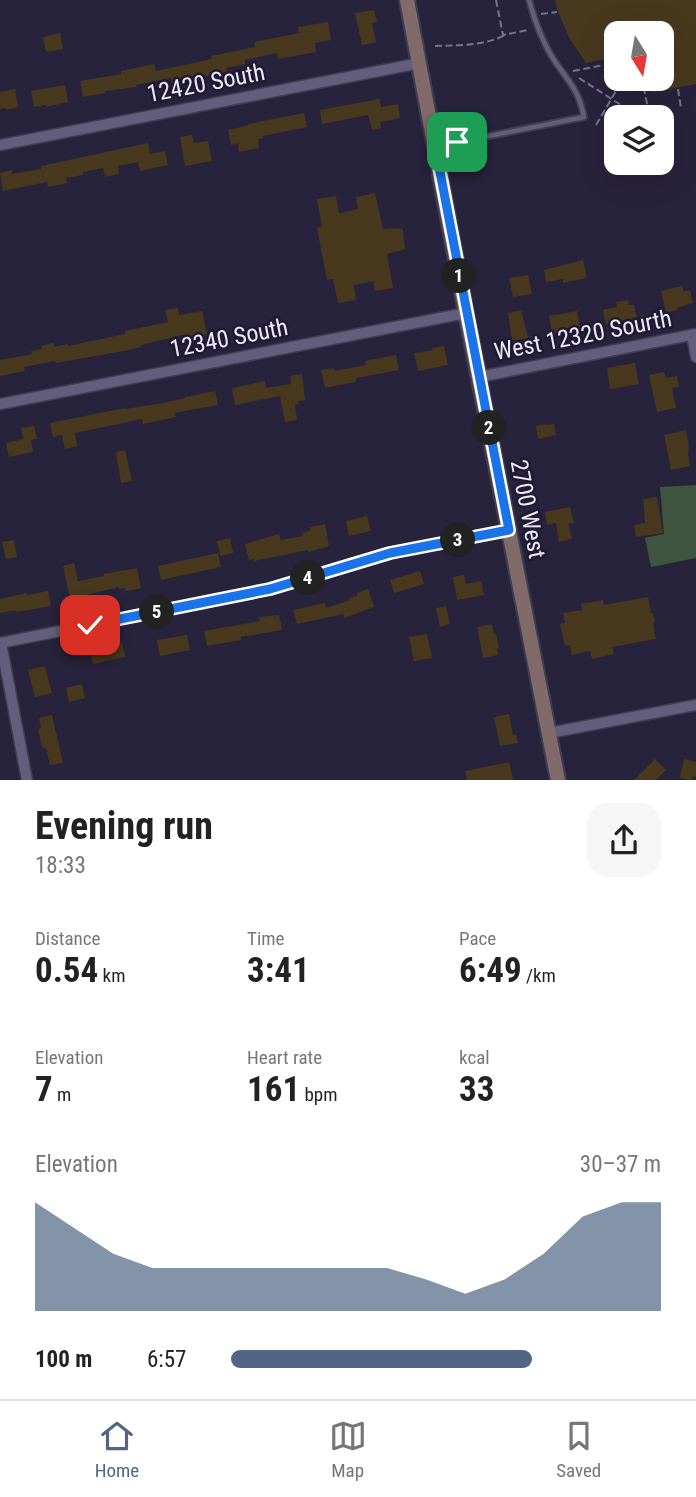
<!DOCTYPE html>
<meta charset="utf-8">
<style>
:root{--surface:#fff;--page:#f6f6f6;--text:#222;--muted:#767676;--line:#e0e0e0;--accent:#506684}
body{margin:0;font-family:"Roboto Condensed",sans-serif;background:var(--page);color:var(--text);height:100vh;display:flex;flex-direction:column;font-size:26px;white-space:nowrap}
*{box-sizing:border-box;margin:0}
p{font-size:23px;color:var(--muted)}
.icon{flex:none;width:38px;height:38px;fill:none;stroke:currentColor;stroke-width:2;stroke-linecap:round;stroke-linejoin:round}
.map{position:relative;height:780px;overflow:hidden}
.side{display:flex;flex-direction:column;background:var(--surface);flex:1}
.side>*{flex:none}
.needle{width:46px;rotate:169deg}
.fabs{position:absolute;left:604px;top:21px;display:grid;gap:14px}
.fabs a{display:grid;place-items:center;width:70px;height:70px;border-radius:14px;background:var(--surface);box-shadow:0 7px 28px #0002;font-size:35px}
.pin{position:absolute;display:grid;place-items:center;width:60px;height:60px;color:#fff;margin:-30px;border-radius:14px;box-shadow:0 4px 10px #0006}
.km{position:absolute;width:35px;height:35px;margin:-18px;border-radius:50%;background:#222;color:#fff;font-size:19px;line-height:35px;text-align:center}
.round{display:grid;place-items:center;flex:none;width:74px;height:74px;border-radius:21px;background:var(--page)}
.head{display:flex;align-items:center;justify-content:space-between;height:119px;padding:0 35px}
h1{font-size:38px;font-weight:700;line-height:52px}
.metrics{display:grid;grid-template-columns:repeat(3,1fr);gap:10px;height:119px;padding:7px 35px}
.metrics div{display:grid;align-content:center}
.metrics b{font-size:35px;font-weight:700}
.metrics small{font-size:19px;font-weight:400}
.metrics p{font-size:19px}
.chart{height:196px;padding:14px 35px}
.chart p{display:flex;justify-content:space-between}
.chart svg{width:100%;height:126px;margin-top:7px;fill:var(--accent);opacity:.7}
ul{padding:0 35px;list-style:none;font-size:23px}
li{display:grid;grid-template-columns:112px 84px 1fr;align-items:center;height:52px}
li i{height:18px;border-radius:9px;background:var(--accent)}
.tabs{display:flex;justify-content:space-around;align-items:center;height:98px;border-top:2px solid var(--line);background:var(--surface);font-size:19px;color:var(--muted)}
.tabs a{display:grid;justify-items:center;gap:4px}
.tabs .selected{color:var(--accent)}
.map>svg:first-child{display:block}
.green{fill:#3e5640}
.building{fill:#48381e}
.lines{fill:none;stroke-linecap:round;stroke-linejoin:round}
.lane-casing{stroke:#413d52;stroke-width:8}
.street-casing{stroke:#413d52;stroke-width:13}
.secondary-casing{stroke:#413d52;stroke-width:18}
.path{stroke:#787489;stroke-width:2;stroke-dasharray:7 3.5;stroke-linecap:butt}
.lane{stroke:#635e7b;stroke-width:4.5}
.street{stroke:#635e7b;stroke-width:10}
.secondary{stroke:#816a6a;stroke-width:14}
.route-casing{stroke:#fff;stroke-width:14}
.route{stroke:#1a73e8;stroke-width:9}
.labels{text-anchor:middle;dominant-baseline:central;stroke-width:5;stroke-linejoin:round;paint-order:stroke}
.street-label{font-size:24px;fill:#eceafa;stroke:#1f1a32}
</style>
<div class="map">
<svg width="696" height="780" viewBox="0 0 696 780">
<rect width="100%" height="100%" fill="#28233c"/>
<path class="green" d="M696,485V558L651,567L645,538L664,534L660,487Z"/>
<path class="building" d="M555,0H696V84L653,92L651,79H662V33H616V57L586,63L570,39L558,12Z
M374,10L377,22L372,23L376,42L362,45L355,13Z
M328,22L331,40L315,43L316,52L278,59L277,53L245,60V64L226,68L227,72L172,83L171,78L136,85L137,87L105,91V93L83,97L80,81L121,74V71L154,64L156,71L212,59L211,56L255,47L254,42L299,33L298,27Z
M60,33L63,49L46,52L43,37Z
M65,85L68,102L46,107V105L34,107L31,91Z
M15,89L18,107L6,110V108L0,109V92Z
M380,99L381,107L398,104L400,118L380,122L381,128L372,130L368,115L322,124L320,110Z
M304,113L307,127L263,136V138L258,139L259,148L239,152L238,143L231,145L228,130L249,125L248,124Z
M192,135L194,143L208,141L212,161L185,166L180,137Z
M148,143L150,154L165,151L168,165L140,171L138,162L118,166L119,174L105,177L103,168L83,172V175L66,178L67,183L48,187L47,182L3,191L0,173L12,170V174L41,169V166Z
M375,193L383,229L402,228L403,231L405,249L387,254L393,288L375,291L373,281L354,285L356,300L338,303L333,279L327,280L317,228L322,227L317,199L336,196L339,213L358,209L356,197Z
M583,260L587,278L563,283V279L546,282L544,270Z
M528,275L532,294L513,297L509,278Z
M682,286L684,292L690,290L693,303L677,308V310L666,313L661,291Z
M628,300L629,305H634L637,318L606,325L603,310L617,307L616,302Z
M178,308L179,315L202,311L207,334L190,339L189,335H182L141,345V347L129,350L56,363L55,361L24,367L25,371L0,376V360L32,354L31,351L42,349L41,346L54,343V347L68,344V346L125,334V331L168,322L165,310Z
M521,310L528,338L512,341L508,313Z
M577,311L580,327L564,329V332L552,334L549,316Z
M444,346L448,365L418,371L414,353L433,350L432,348Z
M396,355L399,370L356,378V382L325,388L321,370L334,368V371L366,365L365,361Z
M635,363L639,384L610,389L607,368Z
M664,372L666,378L677,376L679,387L672,388L676,408L657,412L649,375Z
M302,374L305,400L298,401L299,404L295,405L297,420L285,422L280,396L235,405L232,388L265,381L266,388L291,384L290,376Z
M215,391L218,405L175,413L176,417L143,424L142,419L75,433L77,446L65,449L62,435L53,437L50,423L125,408V409L163,403L185,398V397Z
M547,424V425L554,424L556,435L538,439L536,426Z
M34,426L37,439L31,440L33,452L9,457L6,443L23,439L21,428Z
M686,430L689,447L688,454L690,466L671,470L664,435Z
M125,450L132,481L121,483L116,452Z
M657,497L663,533L636,537L634,525L645,523L643,499Z
M570,507L574,523L568,524L572,539L559,542L556,523L547,525L545,512Z
M367,516L371,531L349,536L346,521Z
M325,524L329,546L308,552V550L254,561V559L249,560L245,544L279,534L281,540L303,536L302,533L310,531V527Z
M230,538L233,553L220,556L217,541Z
M14,540L17,557L6,559L2,542Z
M218,553L221,567L161,580L158,566Z
M74,563L78,581L104,576V574L137,568L141,588L126,591L125,588L119,589V587L70,599L63,566Z
M420,571L424,584L394,593L390,580Z
M464,575L466,584L481,581L484,595L457,600L453,577Z
M368,589L374,607L344,618L343,614L297,624L293,610L325,603L326,608L350,600L349,598L357,596V593Z
M48,591L51,606L17,612L16,610L0,613V599L27,593V595Z
M648,597L651,613H653L655,622L653,623L656,639L612,647L614,654L592,659L590,651L572,655L570,645L565,646L560,624L565,623L563,613L582,610L581,604L603,600L604,605Z
M446,606L450,624L440,627L436,608Z
M279,615L282,630L241,637V640L207,646L204,631L260,621L259,617Z
M492,624L494,634H496L499,648L497,649L498,655L483,658L477,627Z
M427,634L432,658L414,661L409,637Z
M187,635L190,650L160,656L157,640Z
M103,643L104,646L122,643L125,657L93,664L89,645Z
M45,666L52,693L35,697L28,670Z
M82,684L85,698L69,702L66,688Z
M509,714L513,735L516,734L518,743L500,746L494,717Z
M52,715L63,763L50,765L46,747L42,748L38,729L41,728L39,718Z
M655,759L666,770L656,780H634Z
M684,759L696,762V777L693,776L692,780L680,778Z
M509,762L513,780H467L465,771Z"/>
<g class="lines">
<defs>
<path id="lane" d="M439,146L584,117C579,91 570,83 556,63C543,44 535,22 529,0"/>
<path id="street" d="M0,145L420,63
M692,335L696,357
M479,377L696,334
M0,404L466,313
M0,643L270,589L390,553L509,530
M1,643L27,780
M549,733L696,705"/>
<path id="secondary" d="M407,0L466,313L558,780"/>
</defs>
<use href="#lane" class="lane-casing"/>
<use href="#street" class="street-casing"/>
<use href="#secondary" class="secondary-casing"/>
<path class="path" d="M496,0L503,35L528,30
M541,14L557,12
M435,46C460,45 485,46 507,34
M573,71L614,63L616,69
M579,78L638,116
M627,79L636,83H643L649,114
M678,89L681,108
M596,125L623,79"/>
<use href="#lane" class="lane"/>
<use href="#street" class="street"/>
<use href="#secondary" class="secondary"/>
</g>
<g class="lines">
<defs>
<path id="route" d="M90,625L270,589L390,553L509,530L435,146L457,142"/>
</defs>
<use href="#route" class="route-casing"/>
<use href="#route" class="route"/>
</g>
<g class="labels">
<g class="street-label">
<text transform="translate(206 83) rotate(-11)">12420 South</text>
<text transform="translate(583 335) rotate(-11)">West 12320 Sourth</text>
<text transform="translate(229 338) rotate(-11)">12340 South</text>
<text transform="translate(528 509) rotate(79)">2700 West</text>
</g>
</g>
</svg>
<div class="fabs">
<a><svg class="needle" viewBox="-14 -14 28 28"><path d="M0-13l5 13h-10z" fill="#e53935"/><path d="M0 13l5-13h-10z" fill="#767676"/></svg></a>
<a><svg class="icon" aria-label="layers" viewBox="0 0 24 24"><path d="M12 4l9 5-9 5-9-5zM3 14l9 5 9-5"/></svg></a>
</div>
<div class="pin" style="left:457px;top:142px;background:#1e9e55"><svg class="icon" aria-label="arrive" viewBox="0 0 24 24"><path d="M6 21V4h12l-3 4 3 4H6"/></svg></div>
<div class="pin" style="left:90px;top:625px;background:#d93025"><svg class="icon" aria-label="check" viewBox="0 0 24 24"><path d="M5 12l5 5 9-10"/></svg></div>
<b class="km" style="left:459px;top:276px">1</b>
<b class="km" style="left:489px;top:428px">2</b>
<b class="km" style="left:458px;top:540px">3</b>
<b class="km" style="left:308px;top:578px">4</b>
<b class="km" style="left:157px;top:612px">5</b>
</div>
<section class="side">
<div class="head"><div><h1>Evening run</h1><p>18:33</p></div><a class="round"><svg class="icon" aria-label="share" viewBox="0 0 24 24"><path d="M12 15V3M7 8l5-5 5 5M5 13v7h14v-7"/></svg></a></div>
<div class="metrics">
<div><p>Distance</p><b>0.54<small> km</small></b></div>
<div><p>Time</p><b>3:41</b></div>
<div><p>Pace</p><b>6:49<small> /km</small></b></div>
</div>
<div class="metrics">
<div><p>Elevation</p><b>7<small> m</small></b></div>
<div><p>Heart rate</p><b>161<small> bpm</small></b></div>
<div><p>kcal</p><b>33</b></div>
</div>
<div class="chart"><p><span>Elevation</span>30–37 m</p>
<svg viewBox="0 0 160 44" preserveAspectRatio="none"><path d="M0 44V6L10 15L20 24L30 29L40 29L50 29L60 29L70 29L80 29L90 29L100 33L110 38L120 33L130 24L140 11L150 6L160 6V44z"/></svg>
</div>
<ul>
<li><b>100 m</b>6:57<i style="width:70%"></i></li>
</ul>
</section>
<nav class="tabs">
<a class="selected"><svg class="icon" aria-label="home" viewBox="0 0 24 24"><path d="M3 11l9-7 9 7M6 9v11h12V9"/></svg>Home</a>
<a><svg class="icon" aria-label="map" viewBox="0 0 24 24"><path d="M3 6l6-2 6 2 6-2v14l-6 2-6-2-6 2zM9 4v14M15 6v14"/></svg>Map</a>
<a><svg class="icon" aria-label="saved" viewBox="0 0 24 24"><path d="M7 4h10v16l-5-4-5 4z"/></svg>Saved</a>
</nav>
